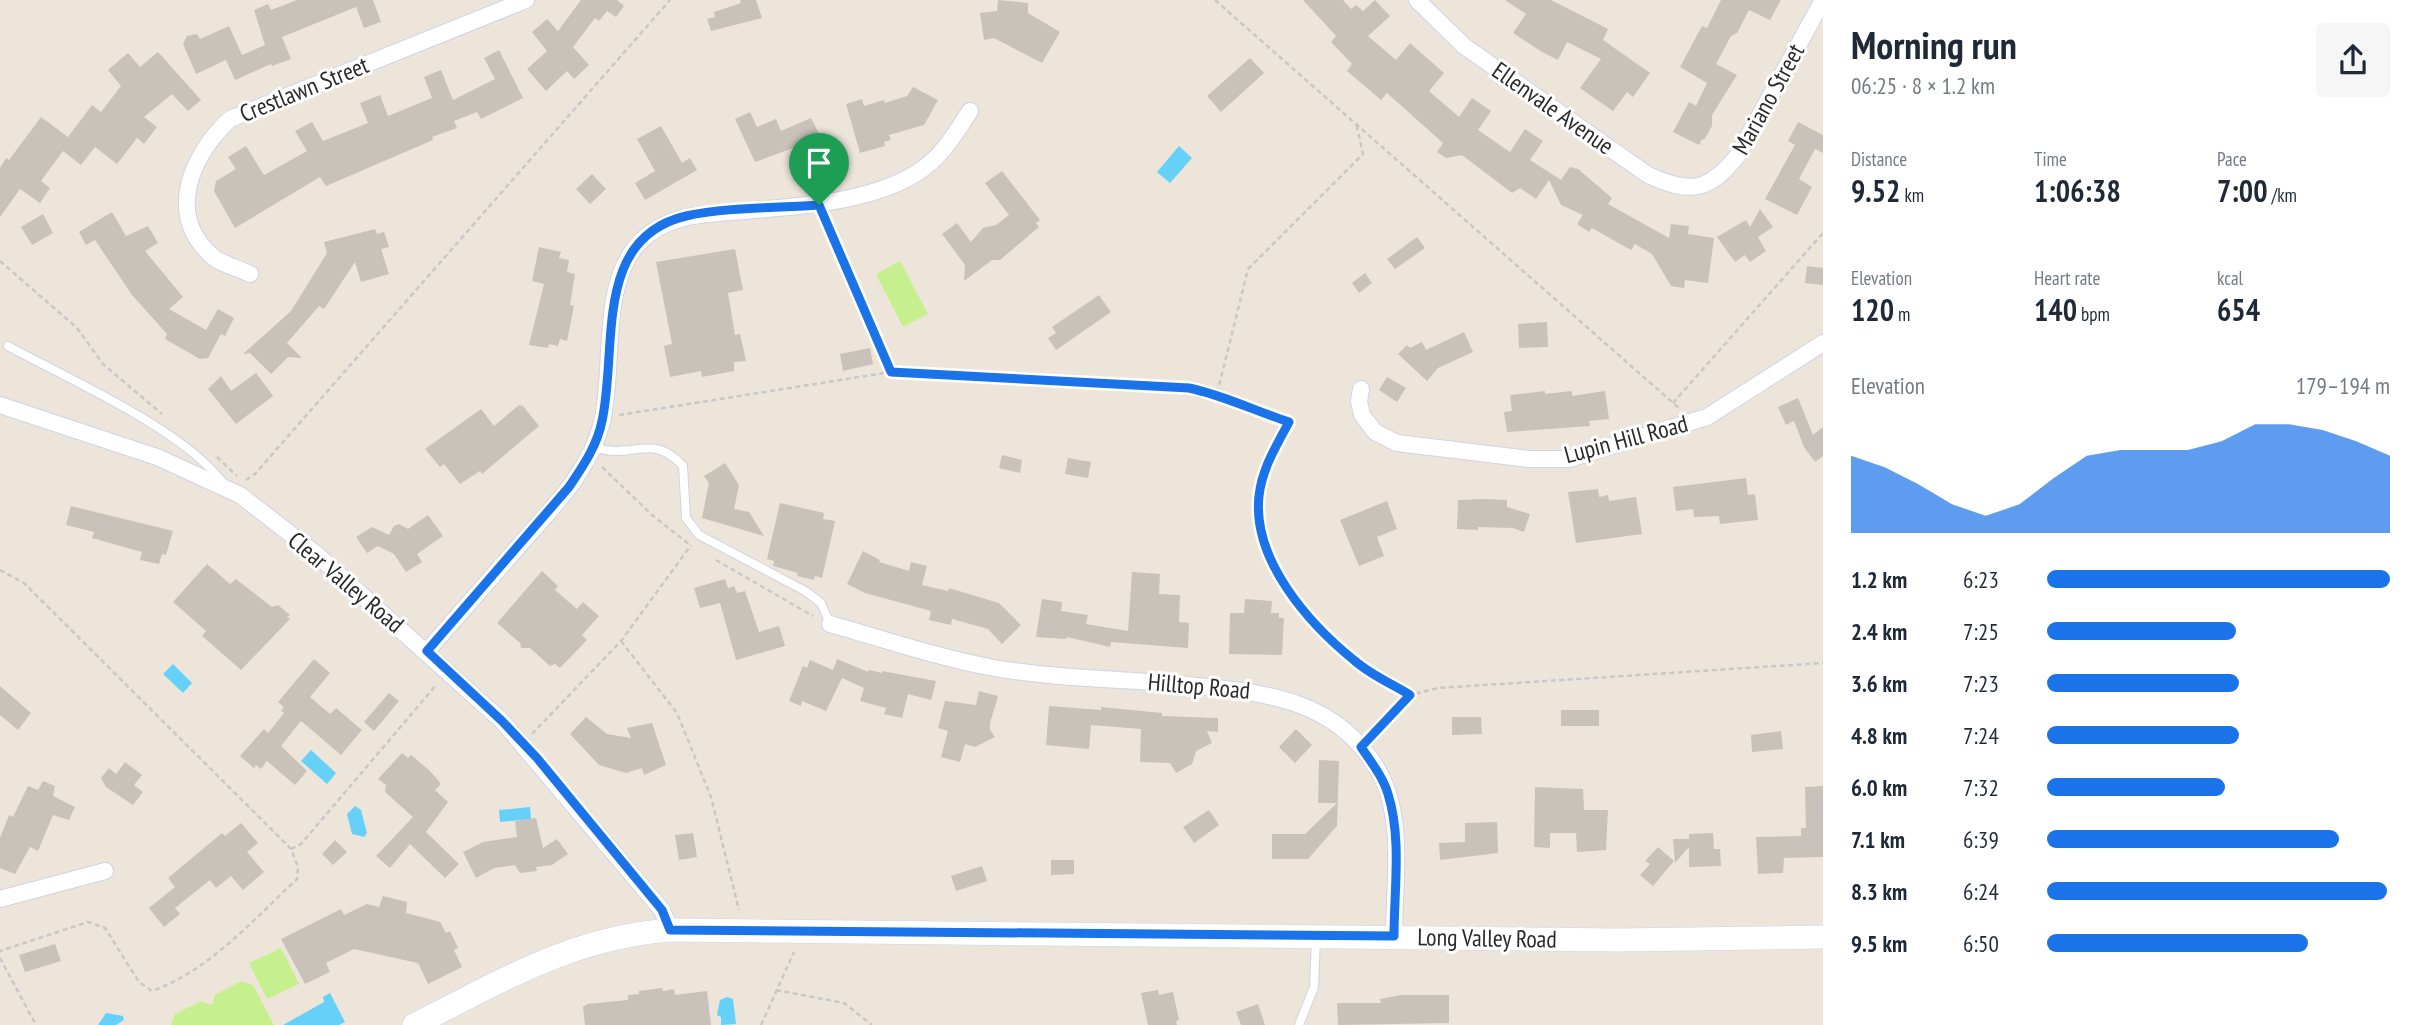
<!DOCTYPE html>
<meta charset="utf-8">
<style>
:root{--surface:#fff;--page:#f6f6f7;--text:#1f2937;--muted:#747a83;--accent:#1a73e8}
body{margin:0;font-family:"PT Sans Narrow",sans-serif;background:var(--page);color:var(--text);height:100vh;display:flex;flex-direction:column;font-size:26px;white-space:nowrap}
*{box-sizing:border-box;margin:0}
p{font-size:23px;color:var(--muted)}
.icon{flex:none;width:38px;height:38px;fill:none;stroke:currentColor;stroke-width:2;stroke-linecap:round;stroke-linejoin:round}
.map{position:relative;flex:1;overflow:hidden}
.side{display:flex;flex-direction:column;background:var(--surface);width:595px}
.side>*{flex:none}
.pin{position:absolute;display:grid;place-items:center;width:60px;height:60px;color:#fff;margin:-72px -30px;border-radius:50% 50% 50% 0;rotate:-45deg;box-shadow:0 0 7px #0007}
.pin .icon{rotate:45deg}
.round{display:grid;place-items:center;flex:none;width:74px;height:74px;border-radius:7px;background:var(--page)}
.overview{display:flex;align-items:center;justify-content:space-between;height:119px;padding:0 28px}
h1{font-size:38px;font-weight:700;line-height:52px}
.metrics{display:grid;grid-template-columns:repeat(3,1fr);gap:10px;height:119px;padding:7px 28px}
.metrics div{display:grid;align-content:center}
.metrics b{font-size:30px;font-weight:700}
.metrics small{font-size:19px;font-weight:400}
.metrics p{font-size:19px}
.chart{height:196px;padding:14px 28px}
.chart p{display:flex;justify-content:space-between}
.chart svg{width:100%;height:126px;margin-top:7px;fill:var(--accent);opacity:.7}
ul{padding:0 28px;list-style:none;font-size:23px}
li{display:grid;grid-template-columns:112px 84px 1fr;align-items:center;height:52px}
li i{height:18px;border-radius:9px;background:var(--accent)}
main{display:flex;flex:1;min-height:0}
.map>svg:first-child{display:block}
.pitch{fill:#c6f08d}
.water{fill:#65d1f8}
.building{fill:#c8c2ba}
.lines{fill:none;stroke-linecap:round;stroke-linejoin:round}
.lane-casing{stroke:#cfd3e4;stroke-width:10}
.street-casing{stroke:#cfd3e4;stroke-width:18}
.secondary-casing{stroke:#cfd3e4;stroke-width:24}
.path{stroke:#c8c8c8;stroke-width:2.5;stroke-dasharray:5 3.5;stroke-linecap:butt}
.lane{stroke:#fff;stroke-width:8}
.street{stroke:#fff;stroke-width:16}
.secondary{stroke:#fff;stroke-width:23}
.route-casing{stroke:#fff;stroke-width:14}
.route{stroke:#1a73e8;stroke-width:9}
.labels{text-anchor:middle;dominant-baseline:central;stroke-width:6;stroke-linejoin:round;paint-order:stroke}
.street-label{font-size:24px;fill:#2a2a2a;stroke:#fff}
</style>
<main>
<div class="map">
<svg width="1823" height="1025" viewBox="0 0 1823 1025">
<rect width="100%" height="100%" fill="#ede5da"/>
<path class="pitch" d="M900,261L928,314L903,327L876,274Z
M281,948L299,984L267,999L249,963Z
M241,981L253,985L274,1025H171L175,1014L201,1001L212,1005L215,995Z"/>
<path class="water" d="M1179,146L1192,158L1170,183L1157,172Z
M173,664L192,683L183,693L163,674Z
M311,750L336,773L327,784L301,761Z
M355,806L361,810L367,833L364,837L352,834L347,814Z
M530,807L531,819L500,822L499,810Z
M330,993L345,1022L339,1025H283L324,1002L323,997Z
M727,997L733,999L736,1024L721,1025V1017L717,1015L720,1000Z
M106,1013L123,1016L124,1020L116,1025H98Z"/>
<path class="building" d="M297,0H373L381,22L364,28L356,7L282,37L291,59L272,66L271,64L235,80L226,60L196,74L183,44L187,36L197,34L200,39L229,26L242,55L265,45L254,10L268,4L271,10Z
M581,0H617L624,6L616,17L607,11L599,21L595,18L573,47L589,65L574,79L567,71L546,91L527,69L547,51L532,32L547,19L558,31Z
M740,0H756L762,18L711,31L707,19L715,17L714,12L741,3Z
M998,0L1028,3V13L1060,32L1042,63L994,38L984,40L980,13L997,11Z
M1303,0H1343L1351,9L1356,5L1363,11L1375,0L1390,16L1368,36L1396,60L1410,43L1444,73L1429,91L1459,117L1472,98L1491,111L1478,130L1510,152L1525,129L1543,141L1530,160L1561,180L1570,167L1578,169L1612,198L1608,204L1669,238L1671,224L1689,226L1688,234L1714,238L1708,283L1685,280L1684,288L1671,286L1652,254L1635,244L1631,250L1592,228L1589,232L1577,224L1583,215L1561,205L1549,180L1536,199L1520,188L1512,193L1462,155L1446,158L1437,152L1443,143L1387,93L1381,100L1347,71L1352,64L1331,42L1336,36Z
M1505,0H1551L1608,29L1603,40L1650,73L1633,97L1627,92L1613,111L1580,88L1601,59L1567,42L1558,60L1542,52L1513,33L1526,14Z
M1721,0H1781L1770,20L1749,10L1737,33L1731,36L1716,64L1737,75L1712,115V126L1704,140L1702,139L1699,145L1673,132L1689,102L1696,106L1707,83L1680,67L1702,26L1707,28Z
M499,50L523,98L481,119L477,112L454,121L457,128L432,137L433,140L326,186L320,177L235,228L214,191L216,181L236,169L228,157L246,146L264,175L307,151L295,131L312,122L323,141L368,123L360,103L380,95L388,116L432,98L424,77L441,70L453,100L495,79L484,58Z
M158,52L201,100L188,111L172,94L144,117L157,127L144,144L137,138L117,164L95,147L81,165L63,151L41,181L50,188L40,203L20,189L0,217V168L6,158L9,160L41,117L68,137L92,105L101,112L121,86L108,70L128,53L140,67Z
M1250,58L1264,73L1221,112L1207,96Z
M913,87L938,100L924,125L889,135L891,140L884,142L885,146L860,153L846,104L862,99L864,106L884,100L885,103L907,96Z
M750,112L757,127L776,119L781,131L811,118L819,134L798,146L755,162L735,119Z
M1798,122L1823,135V153L1815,149L1799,179L1812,187L1797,215L1765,199L1795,145L1788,141Z
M661,126L682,163L690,158L697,170L645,200L635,183L655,171L637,139Z
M1002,171L1040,220L1036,223L1039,227L1000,260H992L964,281L965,265L942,234L957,223L971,242L983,228L996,225L1009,215L985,183Z
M592,174L606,189L590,204L576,189Z
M1760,209L1773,227L1758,237L1766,251L1750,262L1745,255L1735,262L1717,237L1746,220L1750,227Z
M112,212L126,236L148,226L158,243L145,251L183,297L169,309L206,330L218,309L234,318L225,336L221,334L208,358L200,359L165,339L167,334L132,295L95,240L86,245L79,232Z
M43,214L53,233L32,245L21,227Z
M375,229L377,234L384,232L389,247L381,249L389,274L361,282L355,262L324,309L319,306L287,343L302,358L288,357L271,374L250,353L243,354L291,311L327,253L324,242Z
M1417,237L1425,248L1395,269L1387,259Z
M539,247L561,252L559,258L569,260L567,272L575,274L570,305L574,306L567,341L560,339L558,346L549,344L548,348L529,345L544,284L532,281Z
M735,249L743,290L728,293L735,335L740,334L746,361L734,362V371L702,377L701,371L670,377L664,346L672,344L656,262Z
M1807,266L1823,268V285L1805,283Z
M1365,273L1372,283L1359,293L1352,283Z
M1099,295L1111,312L1056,350L1048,338L1056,333L1052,327Z
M1547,322L1548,347L1519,348L1518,324Z
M1464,332L1473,352L1438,368L1427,381L1398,354L1407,345L1410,348L1422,342L1426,350Z
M870,348L873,364L843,371L840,354Z
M256,373L273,396L236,424L208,389L221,376L231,391Z
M1387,377L1406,388L1397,402L1379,390Z
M1545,391V394L1572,391V396L1605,391L1609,419L1589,421L1590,426L1507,432L1504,412L1512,411L1510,395Z
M1798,398L1813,435L1823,427V456L1815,462L1804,447L1794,421L1786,425L1778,407Z
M519,405L523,406L539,426L482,474L480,471L460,484L444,464L440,467L425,449L481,409L494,426Z
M1002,455L1022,460L1020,473L999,468Z
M1068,458L1091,462L1088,478L1065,474Z
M725,463L739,485L734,509L749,512L764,536L702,518L709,483L704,476Z
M1746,478L1748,495L1755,494L1758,520L1720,524L1719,516L1694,517L1693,509L1676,511L1673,487Z
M1598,489L1599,497L1608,495L1609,501L1636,497L1642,534L1576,543L1568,492Z
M1485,499L1507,500V507L1530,514L1524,532L1513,528L1478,527V530L1457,529L1458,500Z
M1387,501L1397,529L1377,537L1384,556L1359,566L1340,520Z
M780,503L824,513L823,519L835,521L822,578L815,576L814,580L797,576L798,573L773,566L774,561L767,559Z
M71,506L173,531L166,555L162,554L159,564L140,560L142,552L92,538L94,532L66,525Z
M428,515L443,536L417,554L422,562L406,572L394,554L378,546L367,553L356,537L372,527L389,535L394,526L399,524L408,529Z
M863,551L880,560L879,562L909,571L911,562L927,566L922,585L948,591L949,588L999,603L1021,625L1002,644L988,629L952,619L951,625L929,620L931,611L865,593L847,584Z
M207,564L230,584L236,579L272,607L278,605L290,615L287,617L290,619L241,670L202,636L206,631L173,602Z
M542,571L558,586L555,590L577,609L583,602L599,616L582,635L587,640L560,668L555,664L550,666L530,648H521L520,643L497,623Z
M1132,572L1160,574L1159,594L1180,595L1179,622L1189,623L1188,648L1111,642L1110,647L1067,637L1066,639L1036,637L1042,599L1062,602L1061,611L1088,615L1086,624L1128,631Z
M725,579L728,588L734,586L737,593L745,591L759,632L779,626L785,646L736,660L720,603L700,608L694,588Z
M1245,599L1272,601L1271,613H1279V618H1284L1282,655L1229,654L1230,613H1244Z
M314,659L330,673L310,697L330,714L336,708L362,730L341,755L301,721L281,746L307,771L295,785L267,761L261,769L256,765L254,768L240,756L264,729L268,733L284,713L281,711L284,707L278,702Z
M837,659L868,672L869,670L882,673V671L936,681L931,700L908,694L902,718L884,714L886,708L860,701L864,688L842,678L826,711L802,701L801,706L789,701L803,666L807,668L810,660L833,670Z
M0,686L31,713L18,730L0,715Z
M979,691L998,696L990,723V730L995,737L975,747L965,744L960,762L941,757L948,731L938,728L945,701L976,705Z
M389,693L399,701L374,731L364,722Z
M1049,706L1101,710V707L1162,713V716L1218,718V732L1207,731L1212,743L1196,751L1192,764L1176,773L1170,763L1140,762L1141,729L1091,725L1089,749L1046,745Z
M1561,710H1599V726H1561Z
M586,717L607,734L631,738L627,728L652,723L666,765L644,775L642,768L626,773L599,765L570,734Z
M1452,717H1481L1482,734L1452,735Z
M1296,729L1312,745L1295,763L1279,747Z
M1781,731L1783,749L1752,752L1751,735Z
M402,753L408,758L411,755L430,771L441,784L435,790L448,802L426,832L459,864L445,878L410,844L390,868L376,856L413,817L385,792L386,785L378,779Z
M1319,760L1339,761L1337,826L1308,859H1272V834H1305L1337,803H1318Z
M125,762L142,775L134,785L143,792L133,805L106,787L101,778L109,768L116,774Z
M43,781L55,786L53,796L75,807L69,820L53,815L38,851L30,847L15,874L0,868V838L9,815L13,817L28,786L38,790Z
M1823,786V857L1784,858L1783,873L1758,874L1756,837L1801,836V828H1806L1805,787Z
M1535,787L1583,789L1584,810H1608L1606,850L1577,852L1576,833H1550V848L1534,847Z
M1209,810L1219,825L1194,843L1183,827Z
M536,818L543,848L557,839L568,854L552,865L536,867L537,871L520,873L515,865L494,868L476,878L463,852L483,842L517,837L515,821Z
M1497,822L1498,853L1440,860L1439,843L1465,842V823Z
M241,823L258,843L247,852L264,872L243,890L231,876L216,888L210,880L175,908L180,914L164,927L149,908L175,887L168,878L222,833L225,836Z
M693,833L697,857L679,860L675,835Z
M1713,833L1714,849H1720L1721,866L1689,867V847L1675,863L1673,839H1689V834Z
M335,840L347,852L333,865L322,854Z
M1658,847L1674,861L1653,886L1640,875L1650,864L1645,861Z
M1051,860H1074V874L1051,875Z
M982,866L987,881L956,891L951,876Z
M383,896L407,902L406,913L440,922L446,933L450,931L458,948L454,950L462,967L428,984L418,963L354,949L326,963L330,972L305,984L281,939L341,909L344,915L367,904L379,907Z
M55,944L61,961L25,972L19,955Z
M662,988L663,991L674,989L675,995L707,991L711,1025H585L583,1007L587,1004L628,1000V995L639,994V991Z
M1158,990L1159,995L1173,992L1179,1020L1176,1021L1177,1025H1148L1141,993Z
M1401,995H1449V1023L1338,1025L1337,1003H1381L1380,999Z
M1258,1004L1265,1025H1241L1236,1012Z"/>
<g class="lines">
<defs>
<path id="lane" d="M8,346C70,380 183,429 223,483
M594,447C633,461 650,431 683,466L686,518L699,535L805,591L821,603L830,624
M1299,1025L1314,987L1316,939"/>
<path id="street" d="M1417,0L1464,46L1648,175C1690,194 1709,192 1738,155L1823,0
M250,274C238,268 220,264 211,255C165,214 192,154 230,119L526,0
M1361,389L1359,401L1362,415L1375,432L1397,443L1529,459H1569L1707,417L1823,343
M0,405L157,457L240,495L315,553L502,721L662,910L670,930
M830,624C884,639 939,658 994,668C1054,678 1117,679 1178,684C1257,692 1337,695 1380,774C1405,821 1394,884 1394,936
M427,651C457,617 487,582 517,548C550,510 590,472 602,422C615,367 599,280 642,240C667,216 697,215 730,212C788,207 876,204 924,168C944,153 957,131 970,111
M0,899L105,871"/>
<path id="secondary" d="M414,1025C502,981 570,938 670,930L1618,940L1823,937"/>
</defs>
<use href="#lane" class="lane-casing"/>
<use href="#street" class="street-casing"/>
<use href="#secondary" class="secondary-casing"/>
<path class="path" d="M1215,0L1680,409
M825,218L891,372
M0,261L77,328L103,364L162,414
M1217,394L1239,405L1289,422C1276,445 1262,468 1259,496C1252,560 1309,623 1354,661C1370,674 1391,684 1409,695
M1673,403L1823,233
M619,415L891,372L1126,382L1189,388L1217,394L1248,269L1363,154L1356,123
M217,457L237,476
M602,467L652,515L689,544
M246,480L255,474L670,0
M716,560L813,616
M0,570L24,583L291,849L298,867L297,879C253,920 210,970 152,991L139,982L105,928L88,922L0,951
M621,641L677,713L711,797L739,910
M532,734L621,641L691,545
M1373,734L1410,695L1438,688L1823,663
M291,849L301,844L437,684
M0,958L36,1025
M776,990L844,1003L872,1025
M761,1025L794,952"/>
<use href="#lane" class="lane"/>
<use href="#street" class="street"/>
<use href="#secondary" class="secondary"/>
</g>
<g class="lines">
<defs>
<path id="route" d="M819,205L891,372L1189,388C1223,395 1255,411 1289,422C1277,445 1262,468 1259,496C1252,560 1309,624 1355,661C1371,675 1392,684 1410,695L1361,747C1371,762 1383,777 1388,794C1402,838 1394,891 1394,936L670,930L662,910L537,758L502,721L427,651L569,487C583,466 597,446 602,421C618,349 592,238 686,216C725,207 779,208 819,205Z"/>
</defs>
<use href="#route" class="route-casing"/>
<use href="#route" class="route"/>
</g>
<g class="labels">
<g class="street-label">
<text transform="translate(304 89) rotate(-22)">Crestlawn Street</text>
<text transform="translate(1768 99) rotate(-61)">Mariano Street</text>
<text transform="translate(1553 108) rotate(35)">Ellenvale Avenue</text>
<text transform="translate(1626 439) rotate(-15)">Lupin Hill Road</text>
<text transform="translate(346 582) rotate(40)">Clear Valley Road</text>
<text transform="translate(1199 686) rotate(5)">Hilltop Road</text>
<text transform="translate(1487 938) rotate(1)">Long Valley Road</text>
</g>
</g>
</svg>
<div class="pin" style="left:819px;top:205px;background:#1e9e55"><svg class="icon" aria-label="arrive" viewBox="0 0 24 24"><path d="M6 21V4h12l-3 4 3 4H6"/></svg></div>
</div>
<section class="side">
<div class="overview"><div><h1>Morning run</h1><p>06:25 · 8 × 1.2 km</p></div><a class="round"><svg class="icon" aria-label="share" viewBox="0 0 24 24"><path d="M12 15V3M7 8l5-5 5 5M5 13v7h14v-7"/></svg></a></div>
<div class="metrics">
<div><p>Distance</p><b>9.52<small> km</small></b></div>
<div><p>Time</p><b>1:06:38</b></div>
<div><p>Pace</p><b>7:00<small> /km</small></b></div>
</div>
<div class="metrics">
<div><p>Elevation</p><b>120<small> m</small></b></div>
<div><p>Heart rate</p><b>140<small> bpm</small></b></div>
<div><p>kcal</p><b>654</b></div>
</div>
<div class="chart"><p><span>Elevation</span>179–194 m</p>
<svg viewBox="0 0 160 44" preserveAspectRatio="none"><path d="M0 44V17L10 21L20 27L30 34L40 38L50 34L60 25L70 17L80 15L90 15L100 15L110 12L120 6L130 6L140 8L150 12L160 17V44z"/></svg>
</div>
<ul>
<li><b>1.2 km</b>6:23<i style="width:100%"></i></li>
<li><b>2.4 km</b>7:25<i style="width:55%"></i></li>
<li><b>3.6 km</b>7:23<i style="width:56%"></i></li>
<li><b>4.8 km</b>7:24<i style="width:56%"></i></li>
<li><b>6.0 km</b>7:32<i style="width:52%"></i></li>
<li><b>7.1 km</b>6:39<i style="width:85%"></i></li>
<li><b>8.3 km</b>6:24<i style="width:99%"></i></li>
<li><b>9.5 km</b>6:50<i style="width:76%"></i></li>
</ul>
</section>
</main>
